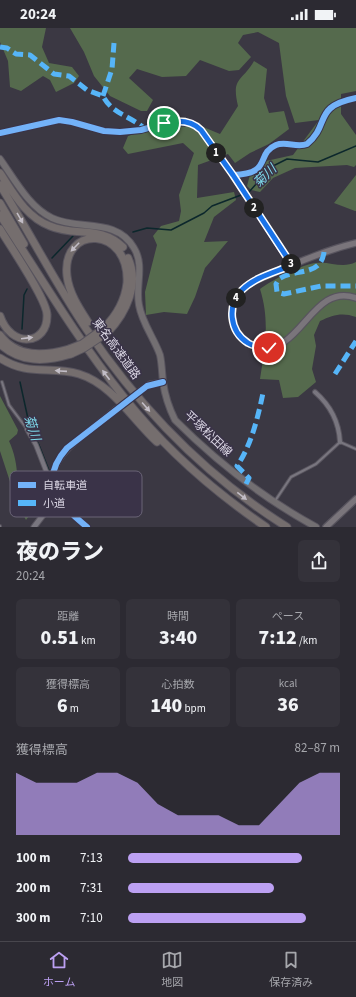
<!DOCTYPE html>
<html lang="ja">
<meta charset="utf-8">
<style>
:root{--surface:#2c2a32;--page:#34323a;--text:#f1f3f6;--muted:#a6a7ac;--line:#48464d;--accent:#bca0f2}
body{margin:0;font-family:"Source Sans 3","Noto Sans JP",sans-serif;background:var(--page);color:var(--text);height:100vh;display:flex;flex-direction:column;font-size:15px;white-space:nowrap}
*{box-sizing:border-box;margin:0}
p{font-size:13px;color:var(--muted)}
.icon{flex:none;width:22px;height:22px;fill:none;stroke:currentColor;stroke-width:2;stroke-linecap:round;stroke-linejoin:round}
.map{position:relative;height:499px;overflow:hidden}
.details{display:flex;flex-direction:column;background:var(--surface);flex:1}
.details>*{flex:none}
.pin{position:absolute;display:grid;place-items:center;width:34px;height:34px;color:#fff;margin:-17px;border:2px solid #fff;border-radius:50%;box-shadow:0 1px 4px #0007}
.km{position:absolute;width:20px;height:20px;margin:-10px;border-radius:50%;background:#222;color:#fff;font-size:11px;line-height:20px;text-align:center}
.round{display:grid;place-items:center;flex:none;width:42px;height:42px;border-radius:6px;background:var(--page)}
.overview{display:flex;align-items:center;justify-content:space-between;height:68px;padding:0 16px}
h1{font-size:22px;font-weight:800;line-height:30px}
.figures{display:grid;grid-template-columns:repeat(3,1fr);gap:6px;height:68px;padding:4px 16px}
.figures div{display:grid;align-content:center;border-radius:6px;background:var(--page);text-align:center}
.figures b{font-size:20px;font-weight:800}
.figures small{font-size:11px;font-weight:400}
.figures p{font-size:11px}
.chart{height:112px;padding:8px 16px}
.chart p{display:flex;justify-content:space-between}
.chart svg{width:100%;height:72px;margin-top:4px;fill:var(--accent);opacity:.7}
ul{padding:0 16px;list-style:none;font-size:13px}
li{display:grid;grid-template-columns:64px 48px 1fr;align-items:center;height:30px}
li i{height:10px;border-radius:5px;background:var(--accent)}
.status{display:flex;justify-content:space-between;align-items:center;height:28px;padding:0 20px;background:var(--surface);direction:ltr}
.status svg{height:11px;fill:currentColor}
.tabs{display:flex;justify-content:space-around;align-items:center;height:56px;border-top:1px solid var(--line);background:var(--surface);font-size:11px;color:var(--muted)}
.tabs a{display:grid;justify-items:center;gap:2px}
.tabs .active{color:var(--accent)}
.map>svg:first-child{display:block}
.forest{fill:#556a4d}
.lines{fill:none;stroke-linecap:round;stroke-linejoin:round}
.stream{stroke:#0c272c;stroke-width:1.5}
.tertiary-tunnel{stroke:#53505b;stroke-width:5;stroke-dasharray:5 2.5;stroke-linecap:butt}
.service-casing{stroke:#58545e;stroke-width:4}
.minor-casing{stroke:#58545e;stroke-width:6}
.tertiary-casing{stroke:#58545e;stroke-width:7}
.secondary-casing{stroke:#58545e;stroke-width:8}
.primary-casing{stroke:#58545e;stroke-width:8}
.motorway-casing{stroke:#58545e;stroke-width:9}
.service{stroke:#79767f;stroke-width:2}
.minor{stroke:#79767f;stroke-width:4}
.tertiary{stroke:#79767f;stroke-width:5}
.secondary{stroke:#7a757b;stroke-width:5.5}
.primary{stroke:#736f72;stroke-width:6}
.motorway{stroke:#756e6e;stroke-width:7}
.motorway-bridge-casing{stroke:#58545e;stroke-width:9;stroke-linecap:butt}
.motorway-bridge{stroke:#756e6e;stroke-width:7}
.quiet{stroke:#56b5f8;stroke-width:5;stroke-dasharray:10 5;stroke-linecap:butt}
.cycleway-casing{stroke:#3a3348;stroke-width:8}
.cycleway{stroke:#73b2f8;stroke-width:6}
.oneway{fill:#c2bdc6}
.route-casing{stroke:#fff;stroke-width:8}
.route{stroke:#1a73e8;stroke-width:5}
.labels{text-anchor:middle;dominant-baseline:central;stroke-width:3;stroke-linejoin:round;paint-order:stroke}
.street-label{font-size:12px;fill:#dbd7e4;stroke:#3a3348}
.water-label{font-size:13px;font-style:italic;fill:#7dd8e9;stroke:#3a3348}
.key{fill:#3a3348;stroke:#6a6477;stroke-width:1}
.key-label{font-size:11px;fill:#dbd7e4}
</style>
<div class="status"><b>20:24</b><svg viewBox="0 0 49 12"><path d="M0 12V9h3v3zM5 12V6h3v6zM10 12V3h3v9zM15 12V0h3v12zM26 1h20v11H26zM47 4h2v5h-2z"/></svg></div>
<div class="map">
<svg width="356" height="499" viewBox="0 0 356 499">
<rect width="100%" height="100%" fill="#3b3843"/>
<path class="forest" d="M0,0H46L42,19L49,35L72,39L79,48L74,55L56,64L50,52L43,48L21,63L10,59L8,33L0,14Z
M70,0H356V63L341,66V86L356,107V137L354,139L347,137L295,140L273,150L260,164L251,162L247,158L251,143L266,133L293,127L319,92L295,95L286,68L279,15L258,4L243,7L238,15L251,29L239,42L229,43L200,32L186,48L162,49L137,41L129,50L153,72L147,83H141L110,68L94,48L84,24Z
M254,33L267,41L264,70L269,85L284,83L289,101L269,116L250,125L235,135L228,126L198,137L197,170L234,164L236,172L214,189L204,214L228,213L205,240L195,269L187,286L164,284L146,287L145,264L157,217L153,208L161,198L179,193L181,183L179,167L194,125L183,115L128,126L123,120L128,108L173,93L196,96L220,106L238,78C231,49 242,54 254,33Z
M356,147V183H355L334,175Z
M356,234V289C342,284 333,287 320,293L314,307L316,318L312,341L316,354L298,369L283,370L279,352L260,351C265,319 270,293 260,261C270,253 303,236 316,235C330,233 342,241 356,234Z
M0,368L18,402L17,406L9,413C15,426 18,441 17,456L26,458L37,477L26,492L17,475L0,423Z"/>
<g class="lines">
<path class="stream" d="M133,204L147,200L171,202L204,185L212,178L249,164L271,139L287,131L318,134L356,118
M52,230L73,208
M22,301L24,267L27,261
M20,354L30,400L39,417L50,445"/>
<path class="tertiary-tunnel" d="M116,381L137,365"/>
<defs>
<path id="service" d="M2,354L9,377L27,401
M275,473L291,449L316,436L340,414L356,421
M0,498V499"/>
<path id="minor" d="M0,105L59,92L72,94L104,103L120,104L141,102L170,94L192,95L201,102L233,147L291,237
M233,147C273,146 255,126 276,117C286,113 297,120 307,116C331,96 312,79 356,70
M315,364C331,378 339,394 340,414
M27,401L36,417L50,453L53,456
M57,469L70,484L87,499"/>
<path id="tertiary" d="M141,362L150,356L163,354
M34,499L57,469C45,441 63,423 84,407C95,398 105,390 116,381"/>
<path id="secondary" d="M356,215C327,222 301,233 273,245C262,250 250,253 242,262C233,272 230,284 234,296C237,308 248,317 260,319C301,327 312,254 356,270
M326,499L356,471"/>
<path id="primary" d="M0,131C15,152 29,179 52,190C79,203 116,189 134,220C145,238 135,258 139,277C142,295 154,310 160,327C162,336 162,346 163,354C165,368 169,380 175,392C217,434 263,470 316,499"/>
<path id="motorway" d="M0,145C14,166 26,189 50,198C76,209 100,197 123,219
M0,157C30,205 55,255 87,302C140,380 207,449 287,499
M0,175L24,216
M0,187C40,248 77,311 123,368C163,419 212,462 266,499
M0,201C10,218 47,271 47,287C48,317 11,321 0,288
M88,294C79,280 69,265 67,248C61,196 130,198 127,255C125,273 117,287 104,300
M108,304C126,285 140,256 128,230
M0,307C17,330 44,328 69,321
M0,316C21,335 45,334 71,326
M0,330C29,349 50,337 79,346C112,356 133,392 157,414"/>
</defs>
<use href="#service" class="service-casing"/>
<use href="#minor" class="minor-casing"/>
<use href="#tertiary" class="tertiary-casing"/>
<use href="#secondary" class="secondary-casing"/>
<use href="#primary" class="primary-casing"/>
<use href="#motorway" class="motorway-casing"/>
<use href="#service" class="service"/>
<use href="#minor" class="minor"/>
<use href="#tertiary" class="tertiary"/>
<use href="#secondary" class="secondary"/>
<use href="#primary" class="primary"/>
<use href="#motorway" class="motorway"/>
<defs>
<path id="motorway-bridge" d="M69,321L82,316L104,300
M71,326L84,320L108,304"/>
</defs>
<use href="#motorway-bridge" class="motorway-bridge-casing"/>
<use href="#motorway-bridge" class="motorway-bridge"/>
<path class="quiet" d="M0,19L7,20L16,26L30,27L54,46L69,48L87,62L103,68C112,86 131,88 145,101
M103,68L112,41L114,15
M324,224C321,249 295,240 279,251L276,256L277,264L284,266L321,258H356
M335,346L356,313
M246,456L249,450L237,438C251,418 258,389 263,365"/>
<defs>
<path id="cycleway" d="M0,105L59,92L72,94L104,103L120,104L141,102L170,94L192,95L201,102L233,147L291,237
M233,147C273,146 255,126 276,117C286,113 297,120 307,116C331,96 312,79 356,70
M87,499C59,476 37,454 67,420L147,358L163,354"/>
</defs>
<use href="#cycleway" class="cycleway-casing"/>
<use href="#cycleway" class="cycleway"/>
</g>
<defs><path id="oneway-solid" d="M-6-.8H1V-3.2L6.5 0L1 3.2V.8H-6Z"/></defs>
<g class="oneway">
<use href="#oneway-solid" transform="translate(20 190) rotate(60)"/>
<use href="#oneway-solid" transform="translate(75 219) rotate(134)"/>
<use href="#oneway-solid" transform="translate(27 310) rotate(-7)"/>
<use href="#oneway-solid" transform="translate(61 343) rotate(-176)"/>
<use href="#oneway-solid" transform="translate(106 347) rotate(-127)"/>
<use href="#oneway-solid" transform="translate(146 379) rotate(49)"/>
<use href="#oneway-solid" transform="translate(242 468) rotate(38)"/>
</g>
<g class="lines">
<defs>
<path id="route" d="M164,95C177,92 191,92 201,102L233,147L292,237C276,244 255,249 242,262C227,277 229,303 248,315C254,319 262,319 269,320"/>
</defs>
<use href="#route" class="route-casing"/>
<use href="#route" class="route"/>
</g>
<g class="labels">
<g class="street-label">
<text transform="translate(116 321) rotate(54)">東名高速道路</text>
<text transform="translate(208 406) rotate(43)">平塚松田線</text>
</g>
<g class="water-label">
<text transform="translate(265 148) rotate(-44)">菊川</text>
<text transform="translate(32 400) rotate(72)">菊川</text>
</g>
</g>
<rect x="10" y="443" width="132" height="46" rx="6" class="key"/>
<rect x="18" y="454" width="18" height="6" fill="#73b2f8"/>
<rect x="18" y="472" width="18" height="6" fill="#56b5f8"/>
<g class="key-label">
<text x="43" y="461">自転車道</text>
<text x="43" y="479">小道</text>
</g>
</svg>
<div class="pin" style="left:164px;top:95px;background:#1e9e55"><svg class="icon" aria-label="arrive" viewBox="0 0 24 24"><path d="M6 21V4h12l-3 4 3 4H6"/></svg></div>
<div class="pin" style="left:269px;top:320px;background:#d93025"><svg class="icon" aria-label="check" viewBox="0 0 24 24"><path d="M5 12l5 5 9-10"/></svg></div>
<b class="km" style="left:216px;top:125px">1</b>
<b class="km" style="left:254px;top:180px">2</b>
<b class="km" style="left:291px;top:236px">3</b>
<b class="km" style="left:236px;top:270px">4</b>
</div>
<section class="details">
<div class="overview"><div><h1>夜のラン</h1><p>20:24</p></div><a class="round"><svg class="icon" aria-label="share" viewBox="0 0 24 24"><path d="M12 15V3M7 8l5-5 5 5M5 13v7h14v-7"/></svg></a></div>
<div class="figures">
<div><p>距離</p><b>0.51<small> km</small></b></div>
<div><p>時間</p><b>3:40</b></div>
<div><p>ペース</p><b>7:12<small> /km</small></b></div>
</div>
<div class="figures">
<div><p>獲得標高</p><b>6<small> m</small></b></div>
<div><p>心拍数</p><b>140<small> bpm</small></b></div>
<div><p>kcal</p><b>36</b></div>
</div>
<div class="chart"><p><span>獲得標高</span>82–87 m</p>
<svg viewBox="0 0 160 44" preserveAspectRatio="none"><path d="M0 44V6L10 12L20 12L30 12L40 6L50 6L60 12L70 25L80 32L90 32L100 32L110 38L120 38L130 25L140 12L150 6L160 6V44z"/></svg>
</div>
<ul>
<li><b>100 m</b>7:13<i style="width:82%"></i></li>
<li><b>200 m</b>7:31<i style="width:69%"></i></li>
<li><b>300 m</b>7:10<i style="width:84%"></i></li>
</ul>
</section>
<nav class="tabs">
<a class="active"><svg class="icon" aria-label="home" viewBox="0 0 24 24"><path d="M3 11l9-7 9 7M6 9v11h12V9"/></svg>ホーム</a>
<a><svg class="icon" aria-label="map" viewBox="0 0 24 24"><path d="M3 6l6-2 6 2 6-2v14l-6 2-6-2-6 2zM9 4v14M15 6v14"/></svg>地図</a>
<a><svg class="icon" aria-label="saved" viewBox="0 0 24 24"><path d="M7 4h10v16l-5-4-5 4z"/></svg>保存済み</a>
</nav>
